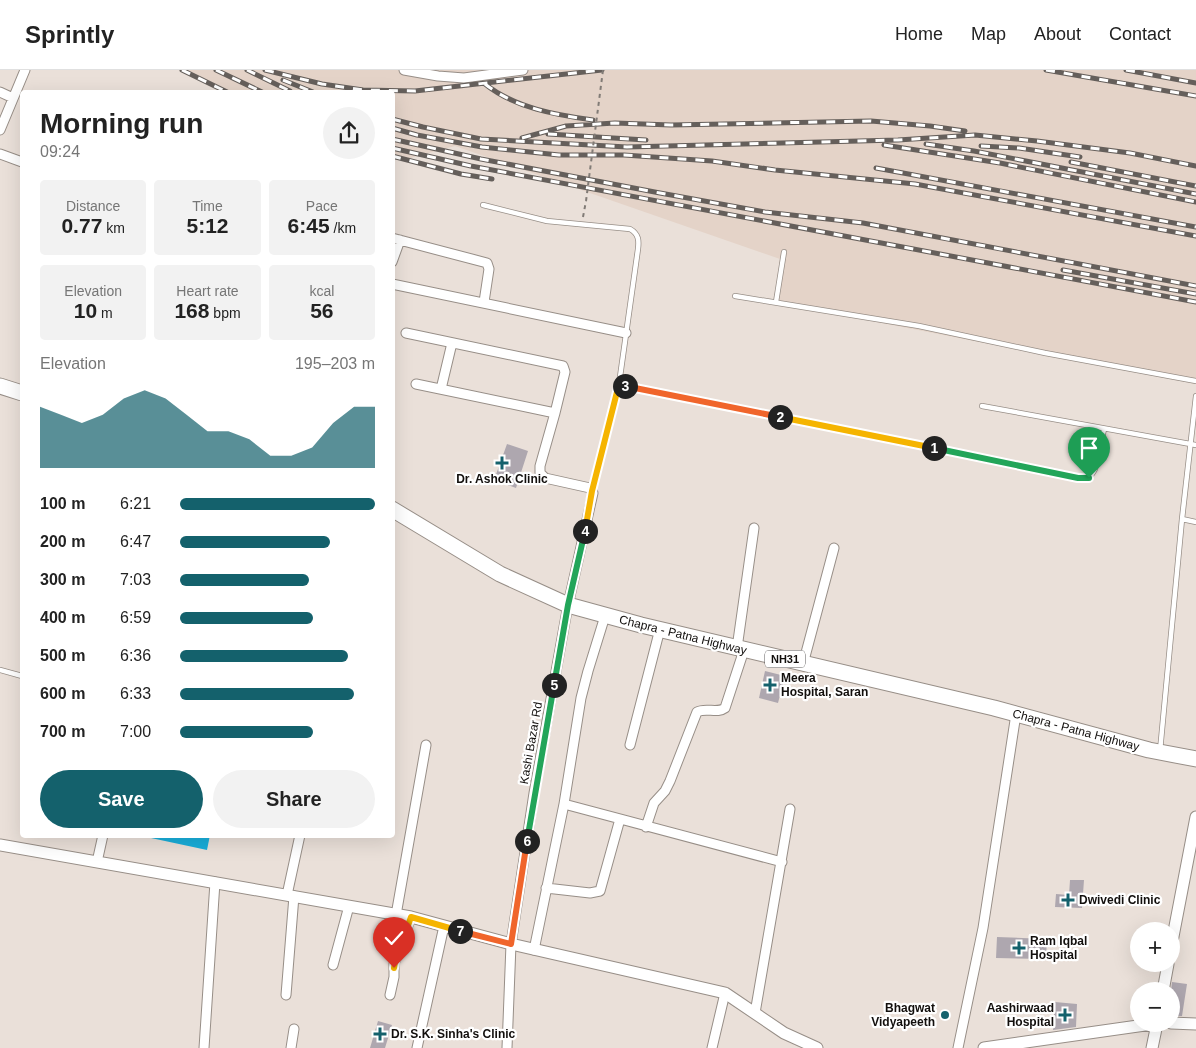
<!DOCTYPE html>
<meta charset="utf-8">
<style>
:root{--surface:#fff;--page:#f2f2f2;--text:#222;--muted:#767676;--line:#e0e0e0;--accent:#14616c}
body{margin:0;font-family:Arial,sans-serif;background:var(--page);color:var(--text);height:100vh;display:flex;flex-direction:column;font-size:19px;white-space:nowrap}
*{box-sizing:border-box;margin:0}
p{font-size:16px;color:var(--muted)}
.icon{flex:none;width:28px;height:28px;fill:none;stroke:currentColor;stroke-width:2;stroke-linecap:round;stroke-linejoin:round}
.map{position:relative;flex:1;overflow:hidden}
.side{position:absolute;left:20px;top:20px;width:375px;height:748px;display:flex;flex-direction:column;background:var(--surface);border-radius:5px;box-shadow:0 5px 20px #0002}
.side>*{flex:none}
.tools{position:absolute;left:1130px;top:852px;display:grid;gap:10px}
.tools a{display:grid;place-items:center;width:50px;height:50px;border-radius:50%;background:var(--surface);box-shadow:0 5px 20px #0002;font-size:25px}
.pin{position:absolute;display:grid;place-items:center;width:42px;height:42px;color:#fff;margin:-51px -21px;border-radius:50% 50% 50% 0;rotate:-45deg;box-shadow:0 0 5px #0007}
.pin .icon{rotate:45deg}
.km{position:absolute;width:25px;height:25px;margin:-12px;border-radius:50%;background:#222;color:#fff;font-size:14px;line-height:25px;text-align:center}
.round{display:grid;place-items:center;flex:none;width:52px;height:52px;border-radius:26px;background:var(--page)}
.overview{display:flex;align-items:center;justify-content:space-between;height:85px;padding:0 20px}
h1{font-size:28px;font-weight:800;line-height:38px}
.figures{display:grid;grid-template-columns:repeat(3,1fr);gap:8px;height:85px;padding:5px 20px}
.figures div{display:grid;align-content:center;border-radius:5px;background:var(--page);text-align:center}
.figures b{font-size:21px;font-weight:800}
.figures small{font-size:14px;font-weight:400}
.figures p{font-size:14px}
.chart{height:140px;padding:10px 20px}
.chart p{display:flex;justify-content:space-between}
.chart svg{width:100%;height:90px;margin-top:5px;fill:var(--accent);opacity:.7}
.action{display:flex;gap:10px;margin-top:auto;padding:10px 20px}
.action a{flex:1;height:58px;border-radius:30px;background:var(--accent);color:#fff;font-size:20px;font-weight:800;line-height:58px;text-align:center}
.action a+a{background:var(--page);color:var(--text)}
ul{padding:0 20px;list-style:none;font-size:16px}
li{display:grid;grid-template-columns:80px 60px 1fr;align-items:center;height:38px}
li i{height:12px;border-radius:6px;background:var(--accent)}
header{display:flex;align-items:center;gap:30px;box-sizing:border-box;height:70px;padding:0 25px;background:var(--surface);border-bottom:1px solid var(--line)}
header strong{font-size:24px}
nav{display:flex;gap:28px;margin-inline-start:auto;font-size:18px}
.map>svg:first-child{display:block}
.built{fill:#e4d3c8}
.water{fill:#19aeda}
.building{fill:#aea7af}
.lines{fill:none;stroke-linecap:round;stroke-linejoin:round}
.service-casing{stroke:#978e87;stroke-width:6}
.minor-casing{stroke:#978e87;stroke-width:11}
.tertiary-casing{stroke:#978e87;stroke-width:13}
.trunk-casing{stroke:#978e87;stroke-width:17}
.path{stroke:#817b76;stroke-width:2;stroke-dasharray:4 4;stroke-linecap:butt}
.service{stroke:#fff;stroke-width:4.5}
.minor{stroke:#fff;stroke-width:9}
.tertiary{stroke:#fff;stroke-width:11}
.trunk{stroke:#fff;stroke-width:15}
.rail-casing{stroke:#655f5b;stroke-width:5}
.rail{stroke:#fff;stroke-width:3;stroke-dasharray:9;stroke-linecap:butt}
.path-bridge{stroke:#817b76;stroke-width:2;stroke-dasharray:4 4;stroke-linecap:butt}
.split-1-casing{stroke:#fff;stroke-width:10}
.split-2-casing{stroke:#fff;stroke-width:10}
.split-3-casing{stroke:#fff;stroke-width:10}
.split-4-casing{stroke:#fff;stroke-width:10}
.split-5-casing{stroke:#fff;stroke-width:10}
.split-6-casing{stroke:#fff;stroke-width:10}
.split-7-casing{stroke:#fff;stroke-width:10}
.split-8-casing{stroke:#fff;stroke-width:10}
.split-1{stroke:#22a559;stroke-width:6}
.split-2{stroke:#f5b400;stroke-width:6}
.split-3{stroke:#f0652b;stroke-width:6}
.split-4{stroke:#f5b400;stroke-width:6}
.split-5{stroke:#22a559;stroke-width:6}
.split-6{stroke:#22a559;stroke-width:6}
.split-7{stroke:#f0652b;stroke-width:6}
.split-8{stroke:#f5b400;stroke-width:6}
.poi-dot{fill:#14616c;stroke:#fff;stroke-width:2}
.labels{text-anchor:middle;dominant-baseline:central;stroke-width:4.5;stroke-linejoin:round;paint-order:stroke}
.shield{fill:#fff;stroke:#595756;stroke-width:1}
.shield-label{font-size:11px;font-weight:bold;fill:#120f0d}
.poi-label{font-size:12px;font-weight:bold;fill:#120f0d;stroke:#fff;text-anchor:start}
.street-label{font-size:12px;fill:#120f0d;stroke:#fff}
</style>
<header>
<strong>Sprintly</strong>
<nav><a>Home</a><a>Map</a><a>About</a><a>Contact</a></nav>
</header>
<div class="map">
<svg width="1196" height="978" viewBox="0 0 1196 978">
<rect width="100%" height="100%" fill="#eae0d9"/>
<path class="built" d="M181,0H1196V314L774,232L780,189L455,76L403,90L393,86L392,22H230Z"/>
<path class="water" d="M137,765H210L207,780Z"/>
<path class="building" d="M507,374L528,381L516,418L494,410Z
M765,601L785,606L778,633L759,628Z
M1070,810H1084L1082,838L1055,837L1056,824L1069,825Z
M997,867L1047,869L1046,889L996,888Z
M1172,912L1187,914L1182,946H1171V921Z
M1055,932L1077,934L1076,957L1053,960Z
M378,951L392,955L385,978H370Z"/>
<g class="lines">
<defs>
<path id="service" d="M483,135L547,151L630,159C639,164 639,171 638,179L619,314L593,421
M735,226L919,256L1045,283L1196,311
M776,232L784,182
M619,314L1079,408C1088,409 1091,407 1095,399L1104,359
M982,336L1196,375
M1182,449L1196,452
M0,600L22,606
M1160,681L1182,449L1196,326"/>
<path id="minor" d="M404,0L438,6L464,8L523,0
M0,22L13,28
M0,60L25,0
M0,84L22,92
M392,168L487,193L489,199L484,232
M392,192L400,170
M392,214L626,263
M406,263L563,296L565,302L555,343L540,396V403L545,408L590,418L593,423L568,535L534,723L511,874L507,978
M416,314L555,343
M441,319L452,273
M737,578L754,458
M803,594L834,478
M630,675L660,559
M564,734L782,792
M646,757L654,733L665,721L670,711L697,642C706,637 717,644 725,638L744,580
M97,792L103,765
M546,818L590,823L600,821L620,749
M287,825L300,765
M396,845L426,675
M534,880L564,734L581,628L588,601L605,546
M333,895L349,836
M286,925L294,826
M390,925L394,907V894L411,847
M755,943L790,739
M204,978L215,812
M291,978L294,959
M417,978L444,856
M712,978L725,923
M958,978L983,858L1016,644"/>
<path id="tertiary" d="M0,775L411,847L511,874L725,923L784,963L817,978
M1171,877L1196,747
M1163,921L1168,894
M1171,953L1196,954
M984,978L1152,954
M1152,978L1157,954"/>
<path id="trunk" d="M0,316L22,323
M392,439L500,504L568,535L641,555L994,638L1149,680L1196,689"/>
</defs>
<use href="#service" class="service-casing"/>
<use href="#minor" class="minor-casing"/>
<use href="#tertiary" class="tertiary-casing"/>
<use href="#trunk" class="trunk-casing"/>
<path class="path" d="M583,147L586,131"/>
<use href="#service" class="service"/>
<use href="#minor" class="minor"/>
<use href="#tertiary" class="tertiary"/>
<use href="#trunk" class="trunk"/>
<defs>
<path id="rail" d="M182,0L227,22
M216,0L262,22
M247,0L290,21
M265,0L322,14L363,20L415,21L602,0
M1046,0L1196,26
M1126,0L1196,13
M283,10L313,22
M485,14C515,38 556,45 593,50
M392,49L423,57L481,69L627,77L898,70L975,65L1037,71L1130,83L1196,96
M392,58L417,65L482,77L559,85H624L712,91L775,100L915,114L1196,166
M548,64L646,70
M522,68L566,56L615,53L671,55L871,51L930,56L965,61
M392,69L481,89L660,123L765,142L863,153L1196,216
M926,74L974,81L1196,124
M884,75L1000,93L1196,132
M981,76L1019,78L1080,87
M392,78L471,96L1196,232
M392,86L461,104L492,109
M1071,92L1196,116
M876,98L1196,157
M1063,200L1196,224"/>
</defs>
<use href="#rail" class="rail-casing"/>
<use href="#rail" class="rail"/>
<path class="path-bridge" d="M586,131L603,0"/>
</g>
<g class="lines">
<defs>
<path id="split-1" d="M934,378L1078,408H1089"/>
<path id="split-2" d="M780,347L934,378"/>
<path id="split-3" d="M625,316L780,347"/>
<path id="split-4" d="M585,461L592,421L619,314L625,316"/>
<path id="split-5" d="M554,615L568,535L585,461"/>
<path id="split-6" d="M527,771L554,615"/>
<path id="split-7" d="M460,861L511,874L527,771"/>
<path id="split-8" d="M394,898L395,892L411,847L460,861"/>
</defs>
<use href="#split-1" class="split-1-casing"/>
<use href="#split-2" class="split-2-casing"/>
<use href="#split-3" class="split-3-casing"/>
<use href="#split-4" class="split-4-casing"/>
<use href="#split-5" class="split-5-casing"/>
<use href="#split-6" class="split-6-casing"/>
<use href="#split-7" class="split-7-casing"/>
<use href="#split-8" class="split-8-casing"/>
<use href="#split-1" class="split-1"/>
<use href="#split-2" class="split-2"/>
<use href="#split-3" class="split-3"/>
<use href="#split-4" class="split-4"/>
<use href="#split-5" class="split-5"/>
<use href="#split-6" class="split-6"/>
<use href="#split-7" class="split-7"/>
<use href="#split-8" class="split-8"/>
</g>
<g class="poi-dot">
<path d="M499.5 385.5h5v5h5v5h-5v5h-5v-5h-5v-5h5z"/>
<path d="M767.5 607.5h5v5h5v5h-5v5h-5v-5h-5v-5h5z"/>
<path d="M1065.5 822.5h5v5h5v5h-5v5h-5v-5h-5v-5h5z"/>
<path d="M1016.5 870.5h5v5h5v5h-5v5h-5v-5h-5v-5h5z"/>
<circle cx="945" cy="945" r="5"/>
<path d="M1062.5 937.5h5v5h5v5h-5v5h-5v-5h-5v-5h5z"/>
<path d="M377.5 956.5h5v5h5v5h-5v5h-5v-5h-5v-5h5z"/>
</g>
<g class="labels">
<rect class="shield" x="765" y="580.5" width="40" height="17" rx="4"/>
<g class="shield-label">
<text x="785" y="589">NH31</text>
</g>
<g class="poi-label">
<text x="502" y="409" text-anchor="middle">Dr. Ashok Clinic</text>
<text x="781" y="608">Meera<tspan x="781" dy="14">Hospital, Saran</tspan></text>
<text x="1079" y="830">Dwivedi Clinic</text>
<text x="1030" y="871">Ram Iqbal<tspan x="1030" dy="14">Hospital</tspan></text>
<text x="935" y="938" text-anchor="end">Bhagwat<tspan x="935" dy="14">Vidyapeeth</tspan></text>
<text x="1054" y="938" text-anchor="end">Aashirwaad<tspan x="1054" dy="14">Hospital</tspan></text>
<text x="391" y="964">Dr. S.K. Sinha's Clinic</text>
</g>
<g class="street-label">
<text transform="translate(683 565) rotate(14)">Chapra - Patna Highway</text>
<text transform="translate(1076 660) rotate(15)">Chapra - Patna Highway</text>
<text transform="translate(531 673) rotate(-80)">Kashi Bazar Rd</text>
</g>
</g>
</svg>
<div class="tools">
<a>+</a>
<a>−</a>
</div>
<div class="pin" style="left:1089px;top:408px;background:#1e9e55"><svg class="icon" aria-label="arrive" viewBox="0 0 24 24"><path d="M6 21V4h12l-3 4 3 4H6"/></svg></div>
<div class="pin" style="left:394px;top:898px;background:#d93025"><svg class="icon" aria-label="check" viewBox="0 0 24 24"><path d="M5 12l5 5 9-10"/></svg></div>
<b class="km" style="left:934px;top:378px">1</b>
<b class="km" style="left:780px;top:347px">2</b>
<b class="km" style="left:625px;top:316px">3</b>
<b class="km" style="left:585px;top:461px">4</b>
<b class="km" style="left:554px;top:615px">5</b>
<b class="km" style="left:527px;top:771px">6</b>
<b class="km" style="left:460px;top:861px">7</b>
<section class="side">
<div class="overview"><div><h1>Morning run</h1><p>09:24</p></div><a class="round"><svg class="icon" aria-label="share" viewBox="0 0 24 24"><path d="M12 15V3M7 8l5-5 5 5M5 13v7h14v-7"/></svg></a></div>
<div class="figures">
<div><p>Distance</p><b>0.77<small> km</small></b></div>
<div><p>Time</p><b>5:12</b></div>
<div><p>Pace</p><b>6:45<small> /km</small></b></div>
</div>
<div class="figures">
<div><p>Elevation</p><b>10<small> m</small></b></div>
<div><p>Heart rate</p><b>168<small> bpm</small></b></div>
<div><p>kcal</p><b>56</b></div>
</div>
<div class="chart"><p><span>Elevation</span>195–203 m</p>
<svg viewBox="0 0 160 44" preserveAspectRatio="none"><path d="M0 44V14L10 18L20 22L30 18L40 10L50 6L60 10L70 18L80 26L90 26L100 30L110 38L120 38L130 34L140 22L150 14L160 14V44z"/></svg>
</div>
<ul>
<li><b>100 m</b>6:21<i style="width:100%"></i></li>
<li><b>200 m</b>6:47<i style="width:77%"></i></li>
<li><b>300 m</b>7:03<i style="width:66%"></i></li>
<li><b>400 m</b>6:59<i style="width:68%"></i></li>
<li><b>500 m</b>6:36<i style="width:86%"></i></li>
<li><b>600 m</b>6:33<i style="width:89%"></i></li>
<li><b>700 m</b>7:00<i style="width:68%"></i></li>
</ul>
<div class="action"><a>Save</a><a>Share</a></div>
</section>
</div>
